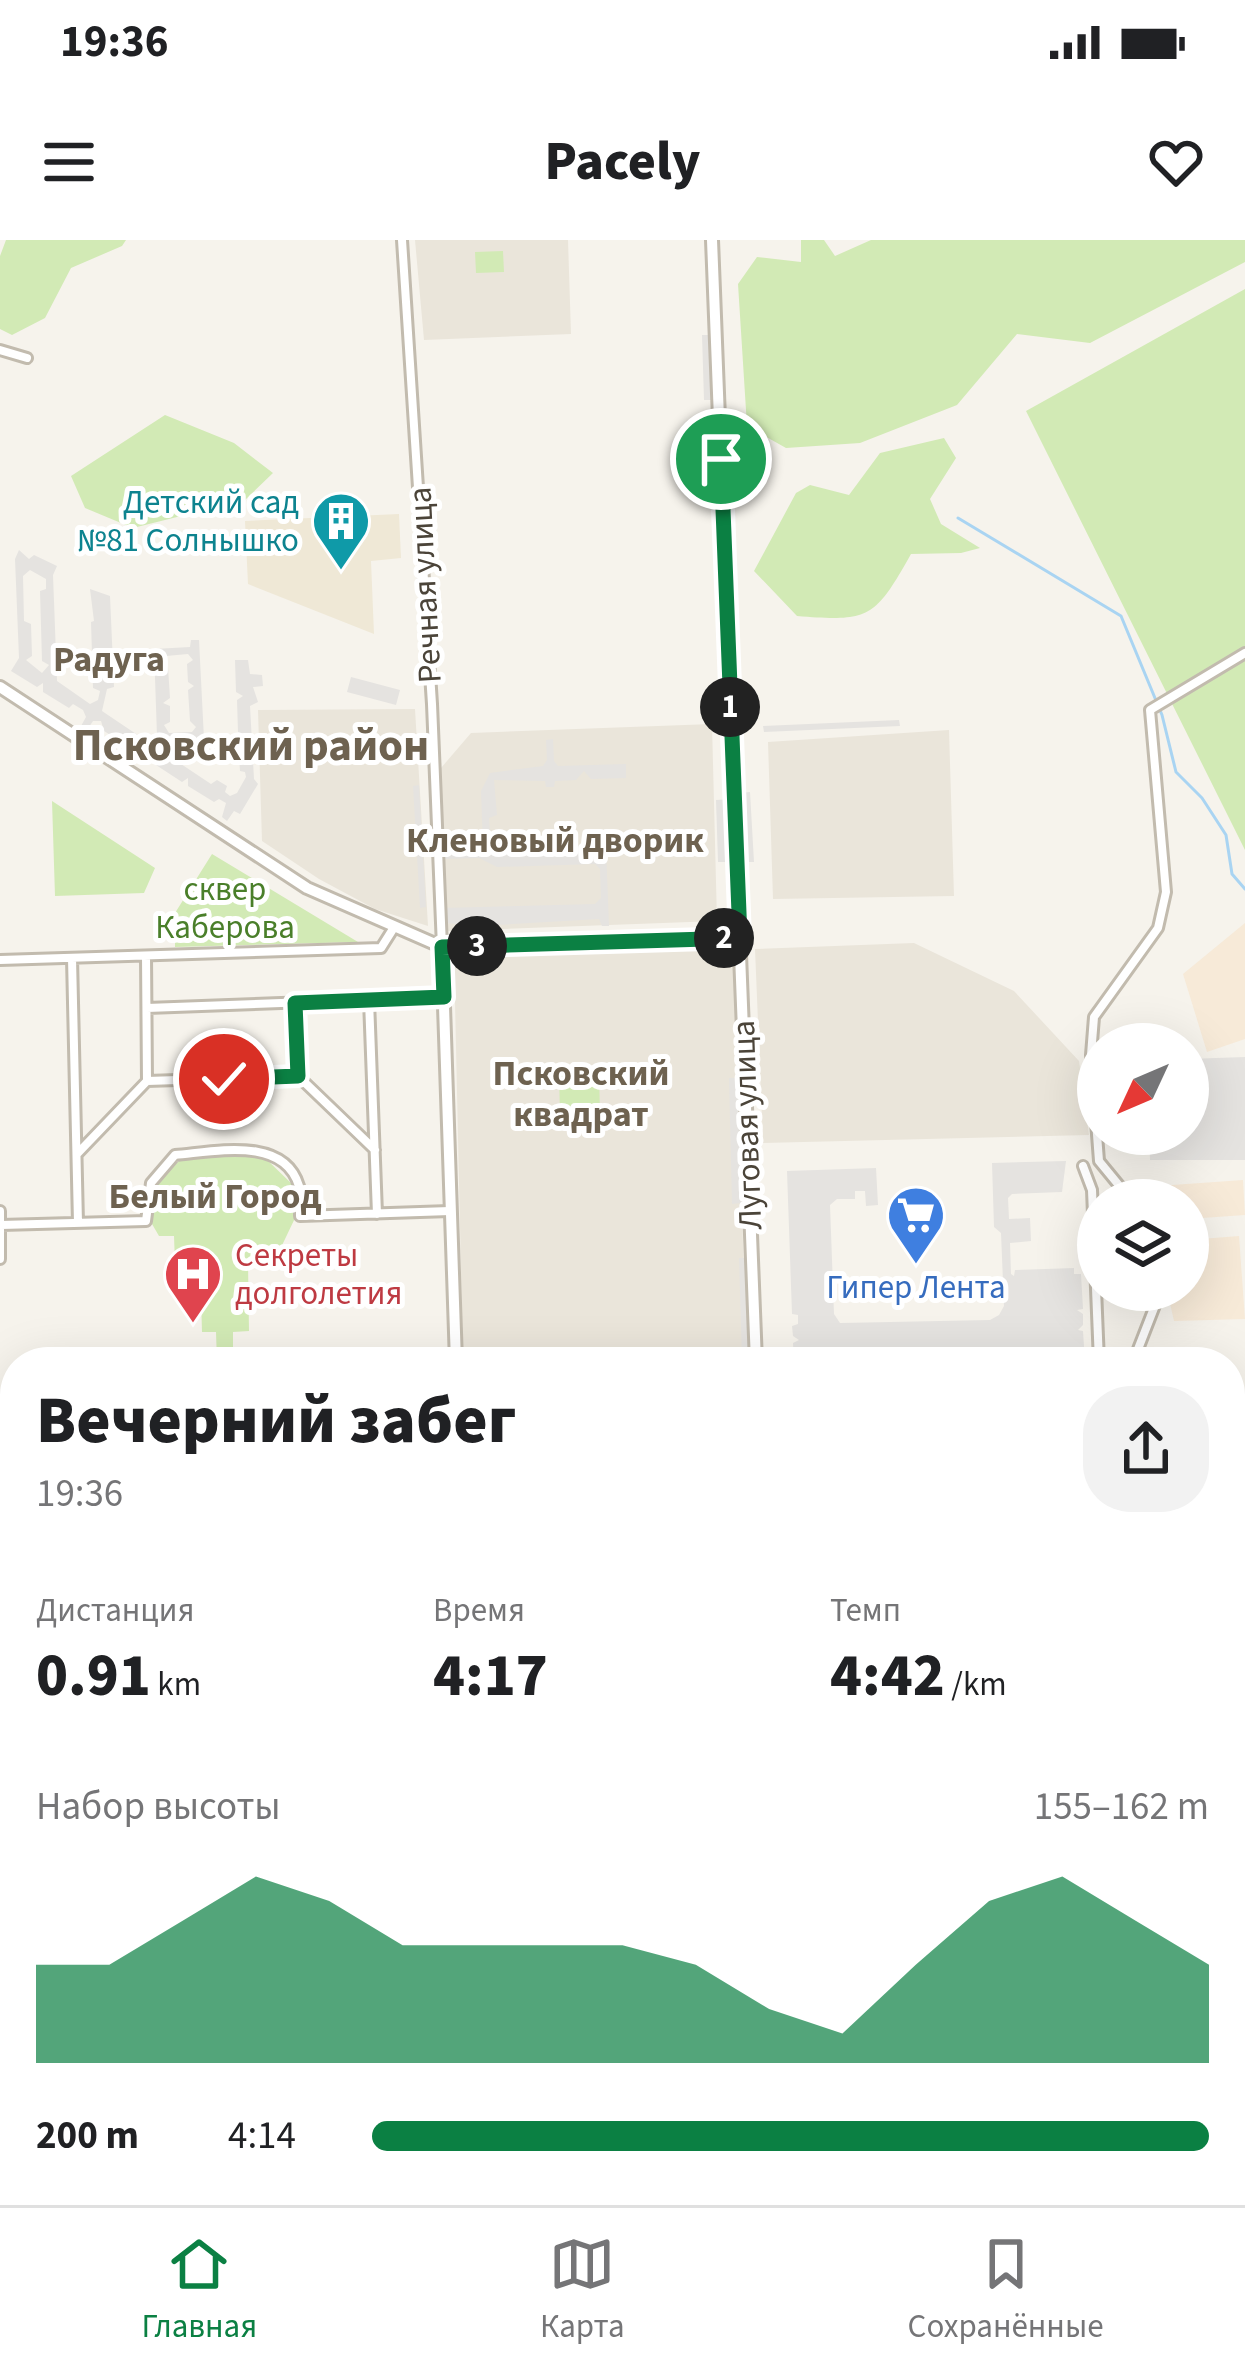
<!DOCTYPE html>
<html lang="ru">
<meta charset="utf-8">
<style>
:root{--surface:#fff;--page:#f2f2f2;--text:#202124;--muted:#757577;--line:#e0e0e0;--accent:#0b8043}
body{margin:0;font-family:"Source Sans 3",sans-serif;background:var(--page);color:var(--text);height:100vh;display:flex;flex-direction:column;font-size:45px;white-space:nowrap}
*{box-sizing:border-box;margin:0}
p{font-size:39px;color:var(--muted)}
.icon{flex:none;width:66px;height:66px;fill:none;stroke:currentColor;stroke-width:2;stroke-linecap:round;stroke-linejoin:round}
.map{position:relative;flex:1;overflow:hidden}
.side{position:absolute;left:0px;top:1107px;width:1245px;height:858px;display:flex;flex-direction:column;background:var(--surface);border-radius:48px 48px 0 0;box-shadow:0 12px 48px #0002}
.side>*{flex:none}
.needle{width:78px;rotate:226deg}
.tools{position:absolute;left:1077px;top:783px;display:grid;gap:24px}
.tools a{display:grid;place-items:center;width:132px;height:132px;border-radius:50%;background:var(--surface);box-shadow:0 12px 48px #0002;font-size:60px}
.pin{position:absolute;display:grid;place-items:center;width:102px;height:102px;color:#fff;margin:-51px;border:6px solid #fff;border-radius:50%;box-shadow:0 3px 12px #0007}
.km{position:absolute;width:60px;height:60px;margin:-30px;border-radius:50%;background:#222;color:#fff;font-size:33px;line-height:60px;text-align:center}
.round{display:grid;place-items:center;flex:none;width:126px;height:126px;border-radius:48px;background:var(--page)}
.overview{display:flex;align-items:center;justify-content:space-between;height:204px;padding:0 36px}
h1{font-size:66px;font-weight:800;line-height:90px}
.stats{display:grid;grid-template-columns:repeat(3,1fr);gap:18px;height:204px;padding:12px 36px}
.stats div{display:grid;align-content:center}
.stats b{font-size:60px;font-weight:800}
.stats small{font-size:33px;font-weight:400}
.stats p{font-size:33px}
.chart{height:336px;padding:24px 36px}
.chart p{display:flex;justify-content:space-between}
.chart svg{width:100%;height:216px;margin-top:12px;fill:var(--accent);opacity:.7}
ul{padding:0 36px;list-style:none;font-size:39px}
li{display:grid;grid-template-columns:192px 144px 1fr;align-items:center;height:90px}
li i{height:30px;border-radius:15px;background:var(--accent)}
.status{display:flex;justify-content:space-between;align-items:center;height:84px;padding:0 60px;background:var(--surface);direction:ltr}
.status svg{height:33px;fill:currentColor}
header{display:flex;justify-content:space-between;align-items:center;height:156px;padding:0 36px;background:var(--surface);font-size:54px;font-weight:800}
.dock{display:flex;justify-content:space-around;align-items:center;height:168px;border-top:3px solid var(--line);background:var(--surface);font-size:33px;color:var(--muted)}
.dock a{display:grid;justify-items:center;gap:6px}
.dock .on{color:var(--accent)}
.map>svg:first-child{display:block}
.residential{fill:#eae5da}
.commercial{fill:#f7ead8}
.industrial{fill:#e6e2dd}
.education{fill:#efe8d6}
.green{fill:#d2eab5}
.parking{fill:#e5e3e0;fill-rule:evenodd}
.lines{fill:none;stroke-linecap:round;stroke-linejoin:round}
.stream{stroke:#a9d4f2;stroke-width:3}
.minor-casing{stroke:#c2bbae;stroke-width:14}
.tertiary-casing{stroke:#c2bbae;stroke-width:16}
.secondary-casing{stroke:#d6c79b;stroke-width:16}
.primary-casing{stroke:#e6c16a;stroke-width:18}
.minor{stroke:#fff;stroke-width:8}
.tertiary{stroke:#fff;stroke-width:10}
.secondary{stroke:#fff3cd;stroke-width:10}
.primary{stroke:#ffe39c;stroke-width:12}
.rail{stroke:#9a9a9a;stroke-width:3;stroke-dasharray:15 15;stroke-linecap:butt}
.route-casing{stroke:#fff;stroke-width:24}
.route{stroke:#0b8043;stroke-width:15}
.labels{text-anchor:middle;dominant-baseline:central;stroke-width:10;stroke-linejoin:round;paint-order:stroke}
.culture-label{font-size:33px;fill:#0d838f;stroke:#fff;text-anchor:end}
.street-label{font-size:33px;fill:#4b4439;stroke:#fff}
.park-label{font-size:33px;fill:#4a7f2a;stroke:#fff}
.health-label{font-size:33px;fill:#be3a42;stroke:#fff;text-anchor:start}
.shop-label{font-size:33px;fill:#366cbe;stroke:#fff}
.neighbourhood-label{font-size:36px;font-weight:bold;fill:#6e6250;stroke:#fff}
.district-label{font-size:45px;font-weight:bold;fill:#6e6250;stroke:#fff}
</style>
<div class="status"><b>19:36</b><svg viewBox="0 0 49 12"><path d="M0 12V9h3v3zM5 12V6h3v6zM10 12V3h3v9zM15 12V0h3v12zM26 1h20v11H26zM47 4h2v5h-2z"/></svg></div>
<header><svg class="icon" aria-label="menu" viewBox="0 0 24 24"><path d="M4 6h16M4 12h16M4 18h16"/></svg>Pacely<svg class="icon" aria-label="heart" viewBox="0 0 24 24"><path d="M12 20l-8-8c-3-5 5-10 8-4 3-6 11-1 8 4z"/></svg></header>
<div class="map">
<svg width="1245" height="1965" viewBox="0 0 1245 1965">
<rect width="100%" height="100%" fill="#f6f3ec"/>
<path class="residential" d="M415,0H568L571,94L424,100Z
M415,469L428,686L375,669L319,639L262,601L258,470Z
M712,484L717,681L447,691L441,528L471,493Z
M949,490L954,656L773,659L768,502Z
M914,703L1014,751L1079,821L1089,895L763,903L755,709Z
M733,708L747,1122H463L454,717Z
M1230,1210H1245V1485L1230,1486Z
M0,1249H15V1589L0,1587Z"/>
<path class="commercial" d="M1245,683V799L1207,812L1183,734Z
M1243,940L1245,975L1188,979V960H1145L1144,947Z
M1239,996L1245,1079L1174,1081L1167,1050H1188V1000Z"/>
<path class="industrial" d="M0,1744L15,1755V1875L0,1874Z"/>
<path class="education" d="M399,274L401,318L371,321L374,394L248,344L245,281Z
M0,1352H15V1485H0Z"/>
<path class="green" d="M6,0H126L122,6L71,28L45,78L12,95L0,89V16Z
M801,0H824L835,16L871,0H1245V22L1090,103L1017,94L957,165L860,203L786,208L747,186L738,44L757,17L801,22Z
M503,11L504,32L476,33L475,12Z
M1245,49V610L1026,171Z
M165,175L234,203L273,233L245,260L133,288L85,268L71,236Z
M944,198L956,218L930,259L941,284L980,308L961,313L911,314C875,378 870,382 797,376L754,331L796,253L810,245L849,255L880,213Z
M52,561L155,628L144,653L55,656Z
M212,614L358,702L175,707V673Z
M599,830L600,876H560L559,831Z
M262,915L293,945L296,976L275,1020L248,1022L249,1091L233,1092V1122H217L216,1092H202L200,1023L175,1024L174,996H159L152,984L153,947L182,918Z
M0,1880H15V1950H148L152,1965H0Z
M1245,1907V1965H1212V1950H1230V1926Z
M253,1951L396,1957L401,1965H238Z"/>
<path class="parking" d="M702,95H711L713,160H704Z
M19,310L29,319L34,315L57,326L53,335L57,441L90,464L98,460L100,451L93,448L92,417L95,416L92,414L91,382L94,381L90,349L110,356L114,447L107,449L102,471L148,502L157,496L154,409L190,407L191,400H199L204,499L164,501L161,508L169,516L175,509L183,514L181,524L211,544L217,540L227,546L225,552L230,556L237,553L246,537L245,532L240,531L238,499L245,495L238,492L237,460L243,456L236,452L235,420H248L250,434L262,435L263,446L253,447L258,462L250,466L254,539L258,544L240,574L234,571L227,581L222,577L226,563L219,559L214,562L188,546V538L182,542L156,525L157,518L149,512L143,516L130,508L131,501L124,496L117,499L104,491L101,481H93L87,490L81,486L86,477L83,470L73,464L69,468L43,452V443L37,447L11,431L19,418L15,319ZM30,330L46,339V349L40,351L42,421L49,425L42,433L26,420L32,416L31,384L24,381L23,336ZM188,414L193,420L187,424L188,442L194,446L188,450L190,481L196,487L192,492L169,493L164,485L170,482V466L163,463L170,458L168,427L162,421L166,416Z
M351,437L400,450L396,465L347,452Z
M899,480L900,486L764,492L763,486Z
M553,499L554,521L558,526L626,524V538L591,539L584,531L576,540L555,541L554,547H546L545,541L494,540L497,575L489,578L491,608L494,612L606,608L609,686H602L599,679L479,686L445,683L441,668L595,664L601,658L600,629L595,624L497,627L479,618L441,619V613L475,611L483,606L481,551L490,533L543,526L547,520L546,500Z
M419,545L426,667L420,668L413,546Z
M750,552L754,622H743L739,553Z
M731,559L733,622H718L716,560Z
M1245,817V920H1150L1149,894H1188V819Z
M729,838H738L741,963L732,964Z
M1066,921L1062,952L1012,954L1008,958L1009,979L1030,978L1031,1001L1010,1003L1011,1034L1014,1036L1015,1030L1074,1028V1034H1081L1083,1069L1077,1070L1083,1074V1085L1078,1090L1083,1091L1085,1122H794L793,1103L799,1100L793,1096L792,1086L798,1084V1075L792,1074L787,931L876,928L878,965L866,966L865,951H855V959H837L830,965L834,1074L840,1083L990,1080L999,1075L1004,1066L1001,993L994,987L992,923Z
M739,1018H749L753,1118L742,1119Z
M1230,1502H1245V1623H1230Z"/>
<g class="lines">
<path class="stream" d="M958,278L1121,376L1162,475L1176,532L1202,558L1226,595L1232,634L1245,649
M0,1907L15,1902
M432,1950L442,1965
M496,1950L517,1956L524,1950
M668,1950L675,1965
M1176,1950L1179,1965
M469,1965L488,1950"/>
<defs>
<path id="minor" d="M402,0L432,464L442,707
M0,110L27,118
M146,716L147,841
M72,718L78,983
M0,720L381,708L393,689
M369,760L377,974
M295,763L298,836
M147,768L444,757
M77,914L147,841L298,836L375,910
M1083,926L1092,950L1099,1122
M1131,960L1099,921L1091,815L1094,777L1158,688L1166,652L1150,470L1245,413
M0,971V1019
M1,985L146,981L151,943L175,915C213,912 284,895 299,946C301,954 300,967 300,976L450,971
M1133,1122L1161,1050
M0,1184L1,1223
M968,1965L977,1950"/>
<path id="tertiary" d="M712,0L756,1122
M0,447L307,648L442,707L740,698
M442,707L456,1122"/>
<path id="secondary" d="M0,1610L15,1612"/>
<path id="primary" d="M1230,1169L1245,1168
M1230,1185L1245,1184
M0,1223L15,1222"/>
</defs>
<use href="#minor" class="minor-casing"/>
<use href="#tertiary" class="tertiary-casing"/>
<use href="#secondary" class="secondary-casing"/>
<use href="#primary" class="primary-casing"/>
<use href="#minor" class="minor"/>
<use href="#tertiary" class="tertiary"/>
<use href="#secondary" class="secondary"/>
<use href="#primary" class="primary"/>
<path class="rail" d="M0,1680L15,1681
M1230,1694H1245
M0,1711L15,1720
M166,1950L170,1965"/>
</g>
<g class="lines">
<defs>
<path id="route" d="M224,839L298,836L295,763L444,757L442,707L740,698L721,219"/>
</defs>
<use href="#route" class="route-casing"/>
<use href="#route" class="route"/>
</g>
<defs>
<symbol id="building-pin" viewBox="-11 -11 22 30"><path d="M0 17L-7.5 6A9.5 9.5 0 1 1 7.5 6Z" fill="#0f9aa8" stroke="#fff"/><path d="M-4-6H4V6H1V3H-1V6H-4ZM-2.5-4.3h1.7v1.8h-1.7ZM.8-4.3h1.7v1.8H.8ZM-2.5-1h1.7V.8h-1.7ZM.8-1h1.7V.8H.8Z" fill="#fff"/></symbol>
<symbol id="supermarket-pin" viewBox="-11 -11 22 30"><path d="M0 17L-7.5 6A9.5 9.5 0 1 1 7.5 6Z" fill="#3f7fe0" stroke="#fff"/><path d="M-6-5.5h2.5l.6 2H6L4.5 2H-2.5L-4.4-4H-6ZM-1.5 3.2a1.3 1.3 0 1 0 .1 0ZM3 3.2a1.3 1.3 0 1 0 .1 0Z" fill="#fff"/></symbol>
<symbol id="hospital-pin" viewBox="-11 -11 22 30"><path d="M0 17L-7.5 6A9.5 9.5 0 1 1 7.5 6Z" fill="#e0444e" stroke="#fff"/><path d="M-5-5h3v3.5h4V-5h3V5h-3V1.5h-4V5h-3Z" fill="#fff"/></symbol>
</defs>
<g fill-rule="evenodd">
<use href="#building-pin" x="308" y="248" width="66" height="90"/>
<use href="#supermarket-pin" x="883" y="942" width="66" height="90"/>
<use href="#hospital-pin" x="160" y="1001" width="66" height="90"/>
</g>
<g class="labels">
<g class="culture-label">
<text x="299" y="262">Детский сад<tspan x="299" dy="38">№81 Солнышко</tspan></text>
</g>
<g class="street-label">
<text transform="translate(425 345) rotate(-93)">Речная улица</text>
<text transform="translate(747 885) rotate(-92)">Луговая улица</text>
</g>
<g class="park-label">
<text x="225" y="649">сквер<tspan x="225" dy="38">Каберова</tspan></text>
</g>
<g class="health-label">
<text x="235" y="1015">Секреты<tspan x="235" dy="38">долголетия</tspan></text>
</g>
<g class="shop-label">
<text x="916" y="1047">Гипер Лента</text>
</g>
<g class="neighbourhood-label">
<text x="109" y="419">Радуга</text>
<text x="555" y="600">Кленовый дворик</text>
<text x="581" y="833">Псковский<tspan x="581" dy="41">квадрат</tspan></text>
<text x="215" y="956">Белый Город</text>
</g>
<g class="district-label">
<text x="251" y="506">Псковский район</text>
</g>
</g>
</svg>
<div class="tools">
<a><svg class="needle" viewBox="-14 -14 28 28"><path d="M0-13l5 13h-10z" fill="#e53935"/><path d="M0 13l5-13h-10z" fill="#757577"/></svg></a>
<a><svg class="icon" aria-label="layers" viewBox="0 0 24 24"><path d="M12 4l9 5-9 5-9-5zM3 14l9 5 9-5"/></svg></a>
</div>
<div class="pin" style="left:721px;top:219px;background:#1e9e55"><svg class="icon" aria-label="arrive" viewBox="0 0 24 24"><path d="M6 21V4h12l-3 4 3 4H6"/></svg></div>
<div class="pin" style="left:224px;top:839px;background:#d93025"><svg class="icon" aria-label="check" viewBox="0 0 24 24"><path d="M5 12l5 5 9-10"/></svg></div>
<b class="km" style="left:730px;top:467px">1</b>
<b class="km" style="left:724px;top:698px">2</b>
<b class="km" style="left:477px;top:706px">3</b>
<section class="side">
<div class="overview"><div><h1>Вечерний забег</h1><p>19:36</p></div><a class="round"><svg class="icon" aria-label="share" viewBox="0 0 24 24"><path d="M12 15V3M7 8l5-5 5 5M5 13v7h14v-7"/></svg></a></div>
<div class="stats">
<div><p>Дистанция</p><b>0.91<small> km</small></b></div>
<div><p>Время</p><b>4:17</b></div>
<div><p>Темп</p><b>4:42<small> /km</small></b></div>
</div>
<div class="chart"><p><span>Набор высоты</span>155–162 m</p>
<svg viewBox="0 0 160 44" preserveAspectRatio="none"><path d="M0 44V24L10 24L20 15L30 6L40 11L50 20L60 20L70 20L80 20L90 24L100 33L110 38L120 24L130 11L140 6L150 15L160 24V44z"/></svg>
</div>
<ul>
<li><b>200 m</b>4:14<i style="width:100%"></i></li>
</ul>
</section>
</div>
<nav class="dock">
<a class="on"><svg class="icon" aria-label="home" viewBox="0 0 24 24"><path d="M3 11l9-7 9 7M6 9v11h12V9"/></svg>Главная</a>
<a><svg class="icon" aria-label="map" viewBox="0 0 24 24"><path d="M3 6l6-2 6 2 6-2v14l-6 2-6-2-6 2zM9 4v14M15 6v14"/></svg>Карта</a>
<a><svg class="icon" aria-label="saved" viewBox="0 0 24 24"><path d="M7 4h10v16l-5-4-5 4z"/></svg>Сохранённые</a>
</nav>
